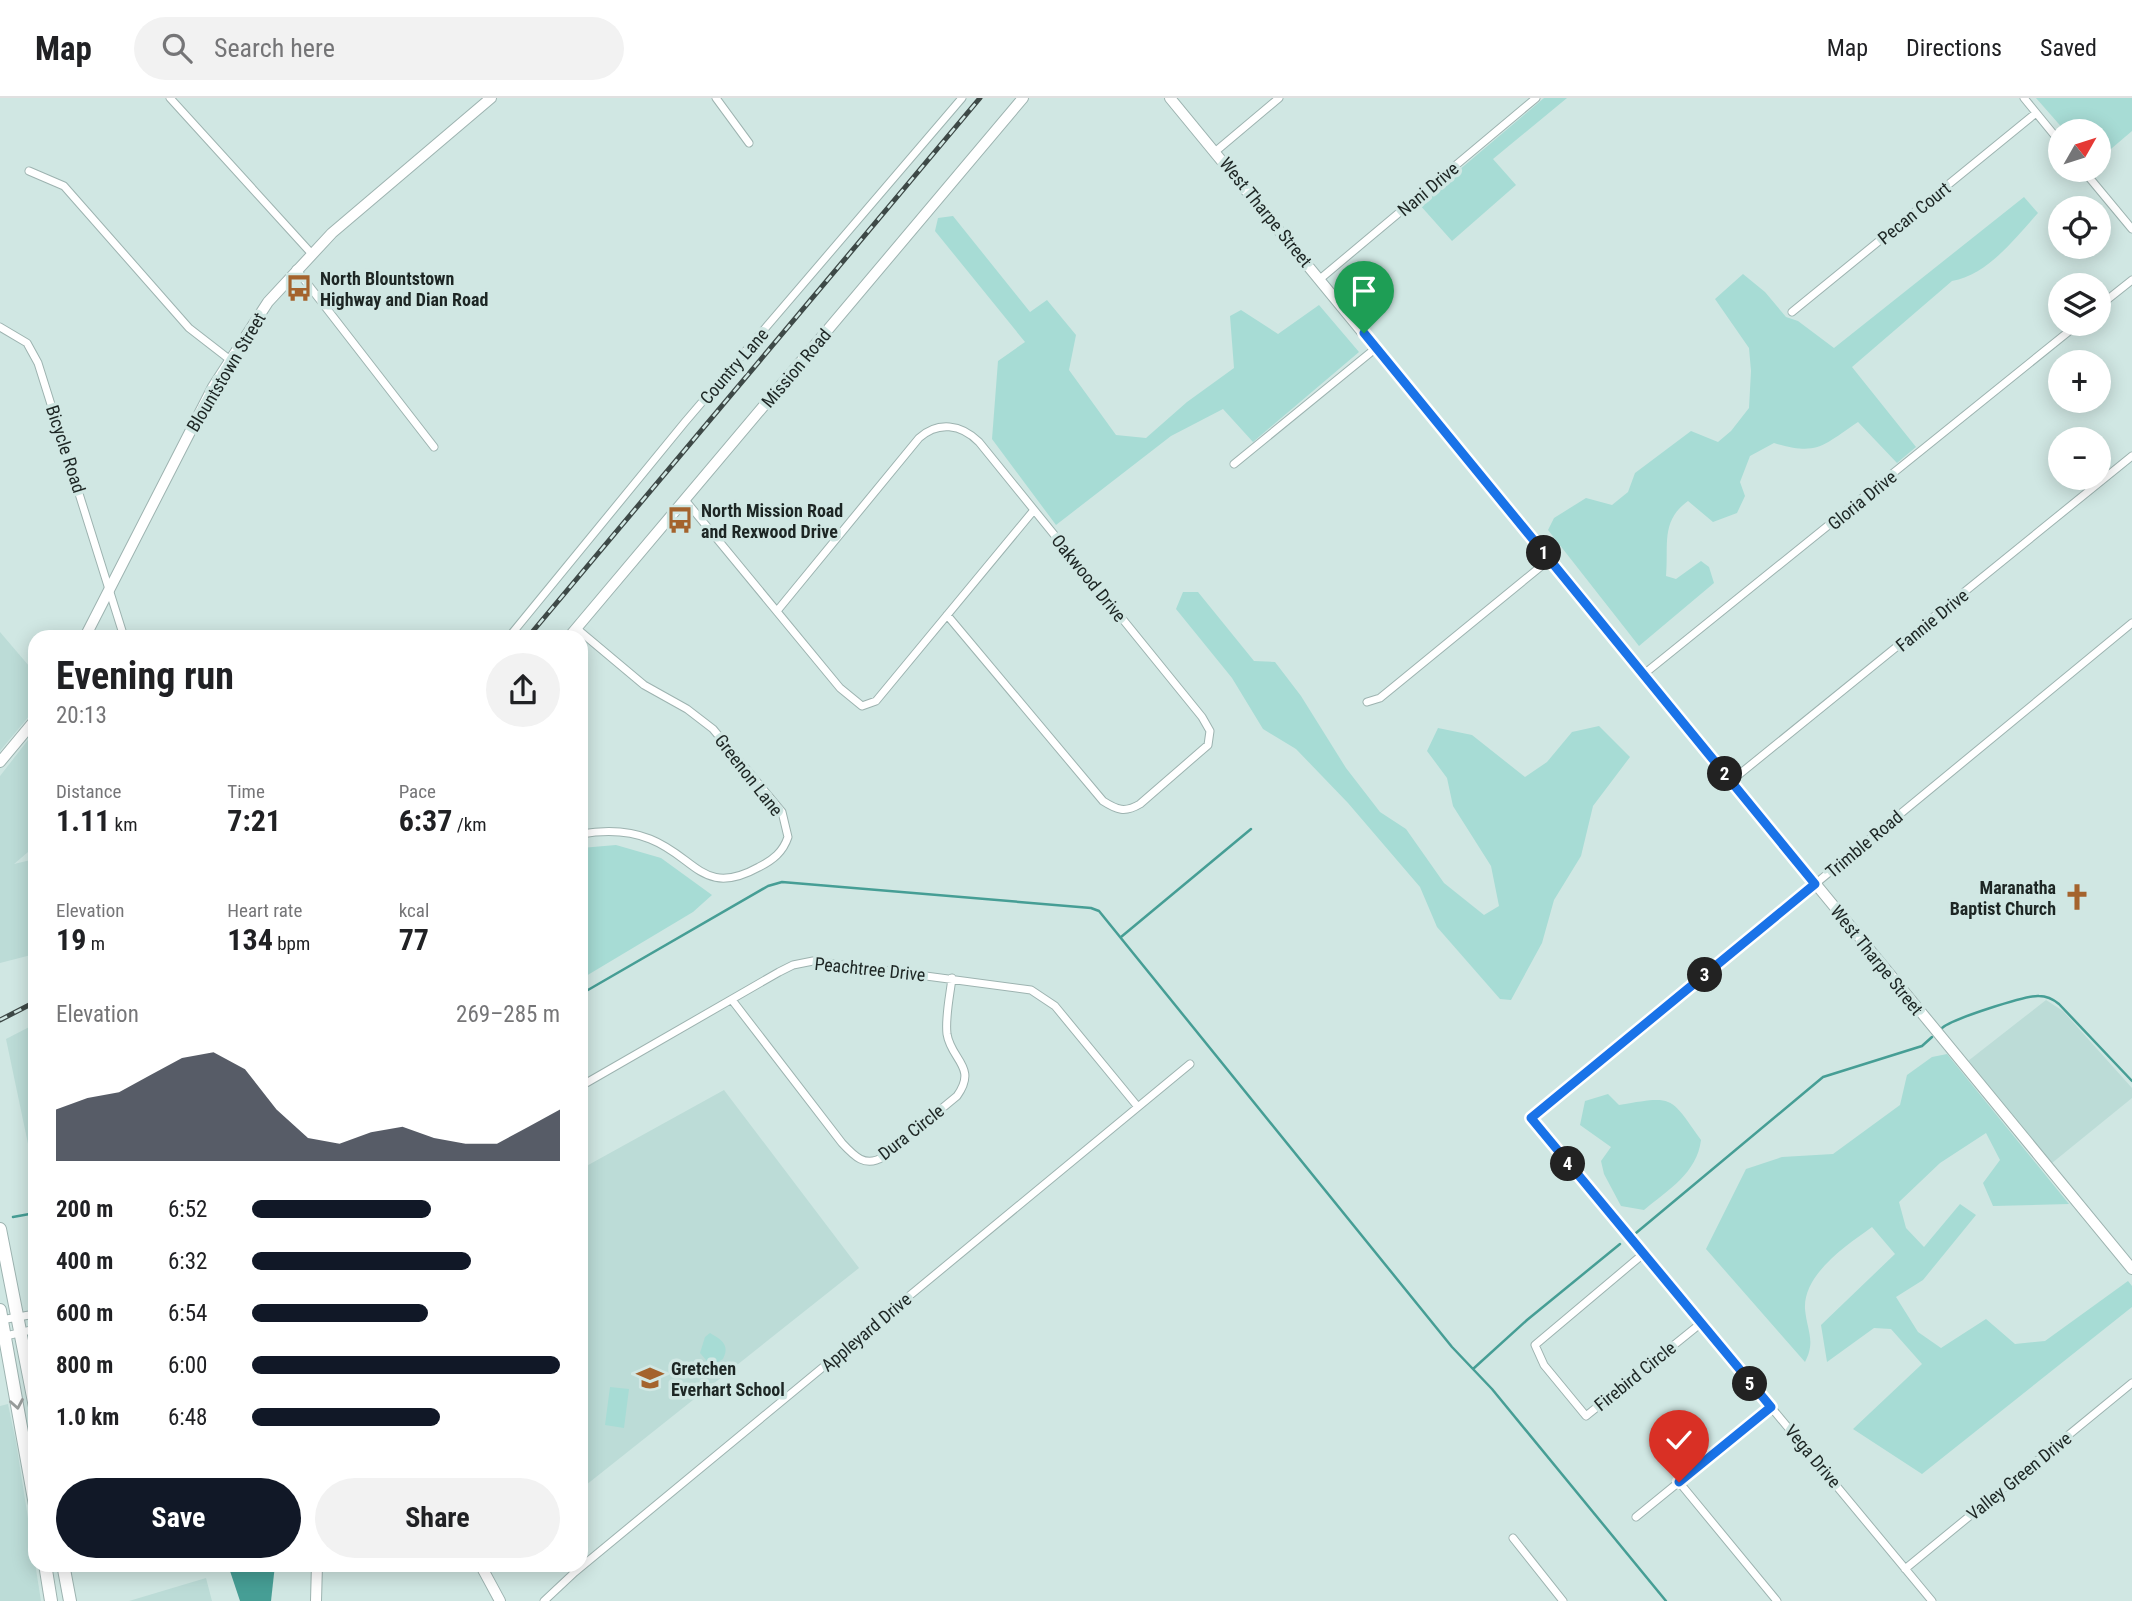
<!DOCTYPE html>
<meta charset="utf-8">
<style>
:root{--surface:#fff;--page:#f2f2f2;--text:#202124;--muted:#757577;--line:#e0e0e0;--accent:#111827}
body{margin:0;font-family:"Roboto Condensed",sans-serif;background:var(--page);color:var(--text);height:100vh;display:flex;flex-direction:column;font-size:26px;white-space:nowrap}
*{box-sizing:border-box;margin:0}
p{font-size:23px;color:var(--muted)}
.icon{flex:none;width:38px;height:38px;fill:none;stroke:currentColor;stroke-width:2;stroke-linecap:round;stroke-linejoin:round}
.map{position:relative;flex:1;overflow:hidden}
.panel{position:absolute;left:28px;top:532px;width:560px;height:942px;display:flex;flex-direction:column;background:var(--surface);border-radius:21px;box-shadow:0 4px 18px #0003}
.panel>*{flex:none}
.needle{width:46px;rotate:51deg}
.controls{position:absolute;left:2048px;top:21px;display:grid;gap:14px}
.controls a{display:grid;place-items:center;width:63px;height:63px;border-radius:50%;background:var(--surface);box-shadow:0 4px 18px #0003;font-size:35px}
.pin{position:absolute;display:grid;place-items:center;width:60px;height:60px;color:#fff;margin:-72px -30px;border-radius:50% 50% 50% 0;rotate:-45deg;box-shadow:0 0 7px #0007}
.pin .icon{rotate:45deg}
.km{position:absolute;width:35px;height:35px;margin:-18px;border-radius:50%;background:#222;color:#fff;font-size:19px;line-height:35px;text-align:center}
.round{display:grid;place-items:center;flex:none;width:74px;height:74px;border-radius:37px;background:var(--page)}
.headline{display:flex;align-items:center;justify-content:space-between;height:119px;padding:0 28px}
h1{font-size:38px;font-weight:700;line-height:52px}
.metrics{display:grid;grid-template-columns:repeat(3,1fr);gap:10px;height:119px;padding:7px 28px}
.metrics div{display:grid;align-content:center}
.metrics b{font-size:30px;font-weight:700}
.metrics small{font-size:19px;font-weight:400}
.metrics p{font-size:19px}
.chart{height:196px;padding:14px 28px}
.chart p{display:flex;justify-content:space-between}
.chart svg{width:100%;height:126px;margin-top:7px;fill:var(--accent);opacity:.7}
.primary-button{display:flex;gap:14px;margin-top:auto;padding:14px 28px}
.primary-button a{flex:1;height:80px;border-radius:42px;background:var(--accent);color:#fff;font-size:28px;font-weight:700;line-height:80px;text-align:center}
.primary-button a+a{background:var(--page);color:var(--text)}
ul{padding:0 28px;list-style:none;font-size:23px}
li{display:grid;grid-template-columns:112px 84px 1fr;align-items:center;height:52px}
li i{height:18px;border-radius:9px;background:var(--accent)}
header{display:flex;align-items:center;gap:42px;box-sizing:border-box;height:98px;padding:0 35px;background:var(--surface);border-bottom:2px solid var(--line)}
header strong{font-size:33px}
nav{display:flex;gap:38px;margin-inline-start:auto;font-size:24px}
.search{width:490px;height:63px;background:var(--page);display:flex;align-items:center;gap:18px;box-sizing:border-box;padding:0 24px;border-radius:38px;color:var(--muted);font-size:26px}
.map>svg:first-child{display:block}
.built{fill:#bcdcd7}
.green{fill:#a7dcd5}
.water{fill:#469e95}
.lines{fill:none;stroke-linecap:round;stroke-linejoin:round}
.stream{stroke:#469e95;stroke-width:2.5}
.street-casing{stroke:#9db3b0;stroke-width:9}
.secondary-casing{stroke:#9db3b0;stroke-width:12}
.primary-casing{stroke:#9db3b0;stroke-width:14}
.street{stroke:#fff;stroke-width:7}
.secondary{stroke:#fff;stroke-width:10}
.primary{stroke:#fff;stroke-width:12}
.rail-casing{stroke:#3e4947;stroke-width:5}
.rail{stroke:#d0e7e3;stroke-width:2.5;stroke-dasharray:8;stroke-linecap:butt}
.oneway{stroke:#999d9c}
.route-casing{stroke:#fff;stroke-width:14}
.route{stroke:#1a73e8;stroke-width:9}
.labels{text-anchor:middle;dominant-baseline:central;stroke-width:7;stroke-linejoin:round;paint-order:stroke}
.street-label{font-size:18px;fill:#1d2624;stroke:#d0e7e3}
.poi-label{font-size:18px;font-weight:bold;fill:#1d2624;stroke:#d0e7e3;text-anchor:start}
</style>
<header>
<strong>Map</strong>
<div class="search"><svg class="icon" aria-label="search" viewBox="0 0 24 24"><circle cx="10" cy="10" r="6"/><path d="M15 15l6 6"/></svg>Search here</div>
<nav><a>Map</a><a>Directions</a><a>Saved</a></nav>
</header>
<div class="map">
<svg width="2132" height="1503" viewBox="0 0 2132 1503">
<rect width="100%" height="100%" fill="#d0e7e3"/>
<path class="built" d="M0,534L35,575V611L0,653Z
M35,633V748L14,766L35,761V856L0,865V678Z
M2046,902L2063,913L2132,990V1000L2052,1065L1968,963Z
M35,926V1079L6,941Z
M724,992L859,1170L581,1391V1071Z
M8,1306L16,1344L41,1503H0V1308Z
M206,1480L212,1503H129Z"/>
<path class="green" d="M1544,0H1567L1493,61L1516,87L1452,143L1419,106Z
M2036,0H2132V33L2098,62V33H2065Z
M2024,99L2038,115C2014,141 1988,177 1952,183L1852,269L1916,349L1897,365L1858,324C1822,348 1818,358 1774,345L1750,358L1740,384L1745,398L1737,415L1713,424L1688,403C1660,423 1669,448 1666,478L1676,481L1701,463L1709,469L1714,485L1639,548L1548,432L1554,420L1586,400L1612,407L1628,394L1635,375L1691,333L1718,344L1731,333L1749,310L1751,273L1749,250L1715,201L1743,176L1765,194L1786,219L1798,223L1834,250Z
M953,118L1030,214L1047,202L1076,237L1069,272L1116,337L1146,340L1187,304L1234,270L1230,218L1241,212L1278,236L1319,207L1359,254L1253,344L1223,311L1171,338L1056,427L992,341L998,263L1025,244L935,133L938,120Z
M1183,494H1198L1254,563L1275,564L1301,598L1346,670L1380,714L1406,731L1444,785L1484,817L1499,808L1491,768L1453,708L1447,680L1427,653L1438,630L1472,637L1525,679L1547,664L1572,634L1599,628L1630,659L1593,708L1581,758L1554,802L1542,845L1511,902L1500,901L1437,829L1420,789L1348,705L1296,651L1263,631L1232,580L1176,511Z
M616,747L661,760L712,797L693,814L581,881V750Z
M1947,956L2069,1106L1993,1108L1983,1085L2000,1062L1986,1035L1940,1065L1899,1104L1906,1130L1924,1149L1960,1106L1976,1117L1923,1182L1896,1199L1918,1234L1941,1250L1986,1221L2015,1246L2045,1243L2128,1183L2132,1188V1209L1922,1376L1853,1331L1922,1266L1891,1231L1874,1230L1827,1264L1821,1227L1895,1156L1872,1129C1847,1147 1803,1176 1805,1211C1807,1233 1816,1243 1805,1264L1706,1151L1746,1071L1782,1059L1833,1056L1900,1007L1907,977L1932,959Z
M1608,996L1619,1007C1674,998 1669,997 1701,1042C1697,1075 1668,1092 1644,1112L1621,1108L1604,1076L1601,1063L1611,1049L1580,1027L1585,1003Z
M710,1235C722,1242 730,1247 723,1261L716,1265L707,1263L700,1255L705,1239Z
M610,1289L629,1291L624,1330L605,1327Z"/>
<path class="water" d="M228,1467H275L271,1503H240Z"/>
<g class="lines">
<path class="stream" d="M1121,839L1251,731
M581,896L768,788L782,784L1091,810L1099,813L1452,1249L1492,1291L1666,1503
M1942,930C1952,921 2026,897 2039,898C2047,898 2053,901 2059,906L2132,983
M13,1119L35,1115
M1636,1135L1823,979L1922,948L1932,939
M1473,1271L1527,1222L1620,1146"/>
<defs>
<path id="street" d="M170,0L311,155
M716,0L749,45
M2024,0L2060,44
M1216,53L1279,0
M2083,72L2132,131
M29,73L64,88L189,230L229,261
M296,171L434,349
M1320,181L1536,0
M2098,209L2132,182
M1792,214L2036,15
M0,229L27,245L38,265L124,539
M1234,366L1376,250
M685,402L840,590L862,608L876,603L1034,412
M777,513L919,340C938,323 961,326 979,344L1202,619L1210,633L1208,647L1140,706C1125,715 1117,712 1103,703L947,517
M576,530L644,587L687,611L713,631L782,714L788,739C783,754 773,762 759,769C703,800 696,759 650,741C628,732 604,732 581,736
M509,539L685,324L962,0
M1644,576L2078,226
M1367,604L1380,600L1550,461
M1731,683L2132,358
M732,902L842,1045C854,1058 865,1070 883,1059L957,998C978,969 951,962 947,936C945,919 950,897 952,880
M581,988L779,874L793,867L813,863L1031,892L1055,908L1138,1009
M1642,1157L1535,1247L1544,1267L1586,1318L1700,1226
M1,1222L35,1216
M2,1239L35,1231
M1679,1384L1777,1503
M1636,1419L1771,1309
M1513,1440L1563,1503
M1905,1471L2132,1285
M544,1503L575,1474L1190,966
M1932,1503L1531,1020L2132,525"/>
<path id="secondary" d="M1170,0L2132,1171
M85,539L213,289L268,204L332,135L491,0
M569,539L1023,0
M0,664L35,622
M480,1466L500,1503
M316,1503L317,1466"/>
<path id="primary" d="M0,1131L35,1309
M0,1212L35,1407
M45,1466L51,1503
M63,1466L70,1503"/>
</defs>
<use href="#street" class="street-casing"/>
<use href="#secondary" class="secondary-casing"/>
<use href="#primary" class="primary-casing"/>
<use href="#street" class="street"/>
<use href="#secondary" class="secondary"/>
<use href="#primary" class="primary"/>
<defs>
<path id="rail" d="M528,539L980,0
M0,922L35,904"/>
</defs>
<use href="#rail" class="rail-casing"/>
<use href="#rail" class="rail"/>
</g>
<defs><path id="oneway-chevron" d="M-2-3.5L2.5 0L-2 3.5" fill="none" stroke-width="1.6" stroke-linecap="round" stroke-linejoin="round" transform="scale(1.75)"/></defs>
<use class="oneway" href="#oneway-chevron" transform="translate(17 1306) rotate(80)"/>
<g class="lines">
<defs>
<path id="route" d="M1364,235L1815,786L1531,1020L1771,1309L1679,1384"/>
</defs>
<use href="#route" class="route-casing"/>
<use href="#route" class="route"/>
</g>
<defs>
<symbol id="bus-bare" viewBox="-9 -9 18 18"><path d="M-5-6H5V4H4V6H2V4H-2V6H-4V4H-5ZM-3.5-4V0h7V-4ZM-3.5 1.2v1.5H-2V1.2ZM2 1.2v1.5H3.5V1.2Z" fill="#a4632d" stroke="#d0e7e3" stroke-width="2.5" paint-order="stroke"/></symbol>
<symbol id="church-bare" viewBox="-9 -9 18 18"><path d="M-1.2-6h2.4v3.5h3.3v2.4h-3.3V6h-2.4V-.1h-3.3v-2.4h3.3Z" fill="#a4632d" stroke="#d0e7e3" stroke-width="2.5" paint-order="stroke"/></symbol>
<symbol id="school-bare" viewBox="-9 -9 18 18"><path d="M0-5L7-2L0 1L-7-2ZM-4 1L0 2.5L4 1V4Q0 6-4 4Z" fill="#a4632d" stroke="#d0e7e3" stroke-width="2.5" paint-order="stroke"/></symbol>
</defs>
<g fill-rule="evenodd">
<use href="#bus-bare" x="280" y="171" width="38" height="38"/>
<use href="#bus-bare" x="661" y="403" width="38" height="38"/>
<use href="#church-bare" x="2058" y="780" width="38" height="38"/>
<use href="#school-bare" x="631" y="1261" width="38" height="38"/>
</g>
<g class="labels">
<g class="street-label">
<text transform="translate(1428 91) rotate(-40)">Nani Drive</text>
<text transform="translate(1266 114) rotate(51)">West Tharpe Street</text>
<text transform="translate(1914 115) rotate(-39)">Pecan Court</text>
<text transform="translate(734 268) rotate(-49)">Country Lane</text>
<text transform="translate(796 270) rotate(-50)">Mission Road</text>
<text transform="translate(226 274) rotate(-59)">Blountstown Street</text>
<text transform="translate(66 351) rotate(72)">Bicycle Road</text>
<text transform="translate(1862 402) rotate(-39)">Gloria Drive</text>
<text transform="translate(1089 480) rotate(51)">Oakwood Drive</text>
<text transform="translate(1932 522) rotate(-39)">Fannie Drive</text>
<text transform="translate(749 677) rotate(52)">Greenon Lane</text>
<text transform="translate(1864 746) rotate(-40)">Trimble Road</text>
<text transform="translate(1877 862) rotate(51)">West Tharpe Street</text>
<text transform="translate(870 871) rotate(6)">Peachtree Drive</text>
<text transform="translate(911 1034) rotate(-38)">Dura Circle</text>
<text transform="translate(866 1234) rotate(-40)">Appleyard Drive</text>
<text transform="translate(1635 1278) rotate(-39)">Firebird Circle</text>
<text transform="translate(1813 1358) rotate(50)">Vega Drive</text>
<text transform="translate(2019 1378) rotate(-39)">Valley Green Drive</text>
</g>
<g class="poi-label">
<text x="320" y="180">North Blountstown<tspan x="320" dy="21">Highway and Dian Road</tspan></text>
<text x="701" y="412">North Mission Road<tspan x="701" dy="21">and Rexwood Drive</tspan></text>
<text x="2056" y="789" text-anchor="end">Maranatha<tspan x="2056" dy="21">Baptist Church</tspan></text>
<text x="671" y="1270">Gretchen<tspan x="671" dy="21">Everhart School</tspan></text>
</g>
</g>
</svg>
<div class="controls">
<a><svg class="needle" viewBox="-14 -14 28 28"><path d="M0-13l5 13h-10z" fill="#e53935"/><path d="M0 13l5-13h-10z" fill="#757577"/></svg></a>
<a><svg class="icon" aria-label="locate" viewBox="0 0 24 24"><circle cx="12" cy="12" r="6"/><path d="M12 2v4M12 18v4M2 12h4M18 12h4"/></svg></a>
<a><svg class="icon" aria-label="layers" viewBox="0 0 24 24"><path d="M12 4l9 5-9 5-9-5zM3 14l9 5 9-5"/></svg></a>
<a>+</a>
<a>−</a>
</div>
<div class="pin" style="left:1364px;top:235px;background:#1e9e55"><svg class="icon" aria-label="arrive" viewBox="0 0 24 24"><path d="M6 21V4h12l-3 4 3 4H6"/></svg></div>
<div class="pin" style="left:1679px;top:1384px;background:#d93025"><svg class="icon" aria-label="check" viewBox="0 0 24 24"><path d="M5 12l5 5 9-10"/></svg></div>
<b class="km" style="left:1544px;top:455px">1</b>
<b class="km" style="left:1725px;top:676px">2</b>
<b class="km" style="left:1705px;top:877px">3</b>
<b class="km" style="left:1568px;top:1066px">4</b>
<b class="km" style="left:1750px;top:1286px">5</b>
<section class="panel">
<div class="headline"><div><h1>Evening run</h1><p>20:13</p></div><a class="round"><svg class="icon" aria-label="share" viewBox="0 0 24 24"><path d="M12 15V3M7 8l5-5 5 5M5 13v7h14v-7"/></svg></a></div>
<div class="metrics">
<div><p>Distance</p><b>1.11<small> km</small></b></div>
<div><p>Time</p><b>7:21</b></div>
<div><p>Pace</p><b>6:37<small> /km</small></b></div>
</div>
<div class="metrics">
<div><p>Elevation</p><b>19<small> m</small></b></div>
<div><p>Heart rate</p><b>134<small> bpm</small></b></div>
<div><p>kcal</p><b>77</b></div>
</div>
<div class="chart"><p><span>Elevation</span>269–285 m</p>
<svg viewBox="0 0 160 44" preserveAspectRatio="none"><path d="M0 44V26L10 22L20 20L30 14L40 8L50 6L60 12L70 26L80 36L90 38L100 34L110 32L120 36L130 38L140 38L150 32L160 26V44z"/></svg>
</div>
<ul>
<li><b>200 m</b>6:52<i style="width:58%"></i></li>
<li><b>400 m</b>6:32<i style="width:71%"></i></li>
<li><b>600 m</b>6:54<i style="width:57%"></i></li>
<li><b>800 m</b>6:00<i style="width:100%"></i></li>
<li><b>1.0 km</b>6:48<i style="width:61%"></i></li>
</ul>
<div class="primary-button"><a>Save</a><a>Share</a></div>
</section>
</div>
